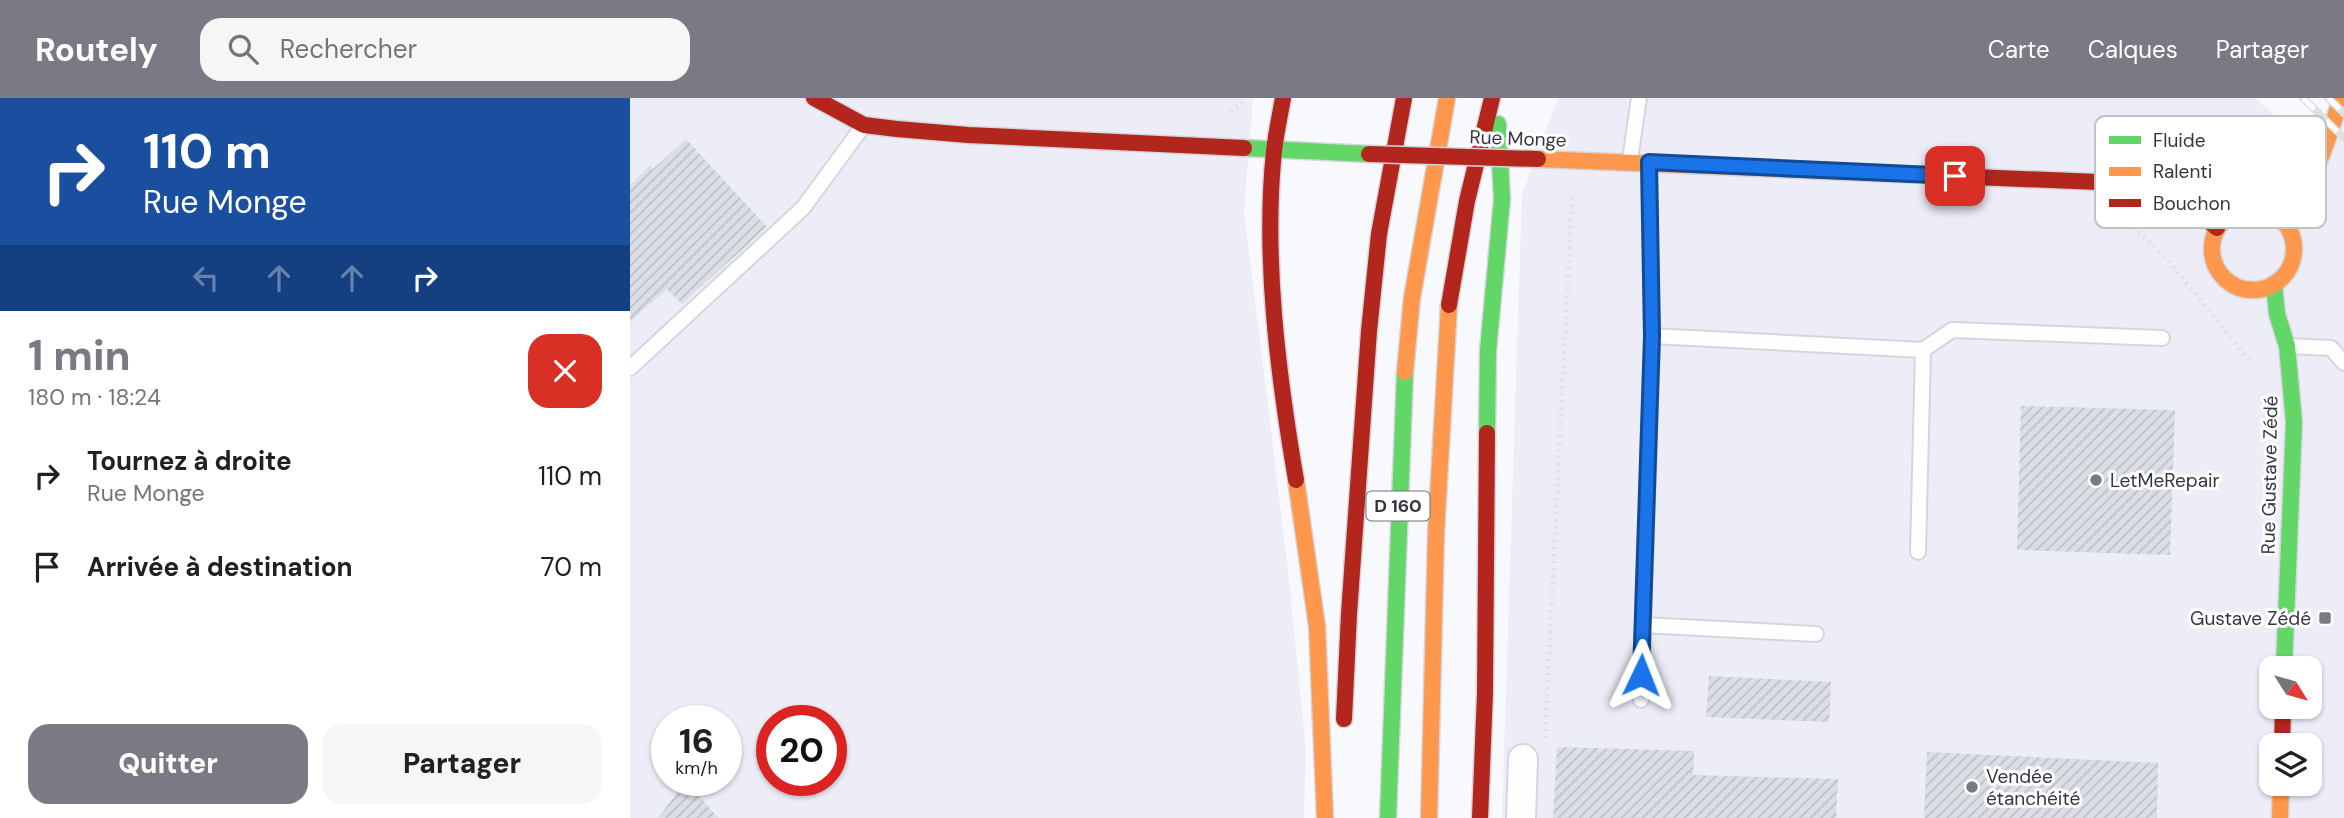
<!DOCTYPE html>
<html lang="fr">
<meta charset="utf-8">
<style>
body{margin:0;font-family:"DM Sans",sans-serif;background:#f6f6f6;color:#202124;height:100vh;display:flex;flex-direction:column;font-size:26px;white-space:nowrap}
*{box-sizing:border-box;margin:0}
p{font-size:23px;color:#757577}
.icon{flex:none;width:38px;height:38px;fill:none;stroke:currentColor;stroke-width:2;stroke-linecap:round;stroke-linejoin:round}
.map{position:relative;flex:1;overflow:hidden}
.panel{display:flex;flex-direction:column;background:#fff;width:630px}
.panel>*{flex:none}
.top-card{background:#1a4fa0;color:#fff;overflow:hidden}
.needle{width:46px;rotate:127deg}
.controls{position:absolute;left:1629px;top:558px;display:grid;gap:14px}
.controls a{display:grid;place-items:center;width:63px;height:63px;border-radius:14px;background:#fff;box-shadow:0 2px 5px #0004;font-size:35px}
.speed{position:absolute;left:21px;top:607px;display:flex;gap:14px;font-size:35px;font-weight:700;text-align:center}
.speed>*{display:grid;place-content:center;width:91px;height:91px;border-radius:50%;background:#fff;box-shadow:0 2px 5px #0004;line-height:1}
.speed small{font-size:18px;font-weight:400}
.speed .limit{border:10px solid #d22;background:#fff;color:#111}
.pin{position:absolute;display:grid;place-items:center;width:60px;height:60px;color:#fff;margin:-30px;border-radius:14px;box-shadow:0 4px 10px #0006}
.me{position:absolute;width:77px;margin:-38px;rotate:2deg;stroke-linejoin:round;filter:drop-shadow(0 0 5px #0008)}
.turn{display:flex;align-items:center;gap:24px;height:147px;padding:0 28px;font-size:32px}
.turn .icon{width:91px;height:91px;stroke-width:2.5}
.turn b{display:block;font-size:49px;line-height:60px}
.lanes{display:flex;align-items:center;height:66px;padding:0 28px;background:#0003;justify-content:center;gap:35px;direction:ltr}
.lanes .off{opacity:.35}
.round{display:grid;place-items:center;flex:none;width:74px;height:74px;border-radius:21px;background:#f6f6f6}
.summary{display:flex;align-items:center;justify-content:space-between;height:119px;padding:0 28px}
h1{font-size:42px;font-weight:800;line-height:52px;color:#797a83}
.primary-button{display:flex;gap:14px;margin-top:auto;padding:14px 28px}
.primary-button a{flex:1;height:80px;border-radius:21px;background:#797a83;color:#fff;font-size:28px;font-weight:800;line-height:80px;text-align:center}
.primary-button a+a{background:#f6f6f6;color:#202124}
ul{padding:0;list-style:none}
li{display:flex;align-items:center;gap:21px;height:91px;padding:0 28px}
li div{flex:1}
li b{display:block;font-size:26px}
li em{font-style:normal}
header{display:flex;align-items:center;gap:42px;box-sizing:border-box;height:98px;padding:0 35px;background:#797a83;color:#fff}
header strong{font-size:33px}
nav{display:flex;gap:38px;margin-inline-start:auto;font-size:24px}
.search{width:490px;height:63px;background:#f6f6f6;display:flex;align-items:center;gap:18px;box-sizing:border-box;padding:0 24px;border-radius:21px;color:#757577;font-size:26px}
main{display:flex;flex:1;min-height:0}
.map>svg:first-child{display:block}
.built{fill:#ecedf7;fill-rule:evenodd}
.building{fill:url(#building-hatch)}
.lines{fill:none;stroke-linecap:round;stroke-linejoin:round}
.lane-casing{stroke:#d5d6dd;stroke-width:18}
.street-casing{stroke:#d5d6dd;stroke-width:32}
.fast-casing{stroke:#d5d6dd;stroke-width:19}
.slow-casing{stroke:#d5d6dd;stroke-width:19}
.jam-casing{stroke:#d5d6dd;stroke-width:19}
.path{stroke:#e0e0e2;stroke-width:4.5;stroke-dasharray:2 5;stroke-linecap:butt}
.lane{stroke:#fefeff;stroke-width:14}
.street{stroke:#fefeff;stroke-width:28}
.fast{stroke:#63d668;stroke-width:16}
.slow{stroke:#ff974d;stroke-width:16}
.jam{stroke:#b3261e;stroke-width:16}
.rail-casing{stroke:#dedfe0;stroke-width:8}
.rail{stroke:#fff;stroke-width:5;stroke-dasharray:16;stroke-linecap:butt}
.jam-bridge-casing{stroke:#d5d6dd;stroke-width:19;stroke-linecap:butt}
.jam-bridge{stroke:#b3261e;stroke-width:16}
.route-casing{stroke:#114b97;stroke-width:18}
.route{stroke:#1a73e8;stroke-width:12}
.poi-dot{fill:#797a83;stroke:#fff;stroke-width:2.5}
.labels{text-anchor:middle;stroke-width:6;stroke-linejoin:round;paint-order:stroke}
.shield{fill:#fff;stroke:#72727a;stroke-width:2}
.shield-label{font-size:18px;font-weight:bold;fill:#353641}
.street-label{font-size:19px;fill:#353641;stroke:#fff}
.poi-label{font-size:19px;fill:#353641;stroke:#fff;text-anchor:start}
.key{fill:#fff;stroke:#c2c3c6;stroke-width:2}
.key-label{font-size:19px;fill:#353641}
</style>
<header>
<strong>Routely</strong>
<div class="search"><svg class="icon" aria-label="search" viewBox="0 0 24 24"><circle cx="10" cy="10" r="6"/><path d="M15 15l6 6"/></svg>Rechercher</div>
<nav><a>Carte</a><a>Calques</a><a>Partager</a></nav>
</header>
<main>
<section class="panel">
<div class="top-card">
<div class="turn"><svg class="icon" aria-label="right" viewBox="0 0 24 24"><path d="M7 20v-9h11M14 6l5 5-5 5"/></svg><div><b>110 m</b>Rue Monge</div></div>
<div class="lanes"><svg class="icon off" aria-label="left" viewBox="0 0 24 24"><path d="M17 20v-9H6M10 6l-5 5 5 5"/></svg><svg class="icon off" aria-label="ahead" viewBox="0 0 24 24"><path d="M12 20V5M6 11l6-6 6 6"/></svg><svg class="icon off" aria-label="ahead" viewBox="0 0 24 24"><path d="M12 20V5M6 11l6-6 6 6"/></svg><svg class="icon" aria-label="right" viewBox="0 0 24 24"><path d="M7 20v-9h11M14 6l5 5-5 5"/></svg></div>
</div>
<div class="summary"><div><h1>1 min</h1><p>180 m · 18:24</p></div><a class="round" style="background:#d93025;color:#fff"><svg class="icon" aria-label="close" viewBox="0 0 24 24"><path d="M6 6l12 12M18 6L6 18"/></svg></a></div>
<ul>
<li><svg class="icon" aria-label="right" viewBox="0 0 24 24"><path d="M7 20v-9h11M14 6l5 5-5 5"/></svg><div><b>Tournez à droite</b><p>Rue Monge</p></div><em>110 m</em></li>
<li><svg class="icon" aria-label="arrive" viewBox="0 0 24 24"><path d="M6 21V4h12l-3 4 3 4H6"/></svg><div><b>Arrivée à destination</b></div><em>70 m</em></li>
</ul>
<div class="primary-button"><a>Quitter</a><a>Partager</a></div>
</section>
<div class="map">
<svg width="1714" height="720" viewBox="0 0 1714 720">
<defs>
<pattern id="building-hatch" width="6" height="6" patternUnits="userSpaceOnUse" patternTransform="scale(1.75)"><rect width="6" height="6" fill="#dcdee5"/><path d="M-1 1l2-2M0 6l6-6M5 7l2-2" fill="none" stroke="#bdbfc6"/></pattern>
</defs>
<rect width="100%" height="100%" fill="#f8f9fd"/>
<!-- built -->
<g class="built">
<path d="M0,0H623L614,113L658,472L676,652L674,720H0ZM37,623H96V682H37ZM142,623H201V682H142Z"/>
<path d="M928,0H1626L1661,34L1714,14V720H872L892,95ZM1642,570H1680V609H1642ZM1642,648H1680V686H1642Z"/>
</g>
<!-- building -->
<g class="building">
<polygon points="56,41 137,129 52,206 37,191 0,224 0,87 20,68 23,71"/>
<polygon points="1391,308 1545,312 1540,457 1387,452"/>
<polygon points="1079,578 1201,584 1199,624 1076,619"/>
<polygon points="927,649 1064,653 1063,677 1208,681 1206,720 923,720"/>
<polygon points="1297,654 1528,665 1527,720 1294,720"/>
<polygon points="56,683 88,720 28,720"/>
</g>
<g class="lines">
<defs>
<g id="lane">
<polyline points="1000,62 1009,0"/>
<polyline points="1022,238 1293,252 1322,232 1532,240"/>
<polyline points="1659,248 1701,250 1714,265"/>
<polyline points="0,270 173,110 234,27"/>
<polyline points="1288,454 1293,252"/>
<polyline points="1013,527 1186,536"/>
<polyline points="1011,602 1022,238 1019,68"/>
</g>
<polyline id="street" points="891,720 893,661"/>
<g id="fast">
<polyline points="614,50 739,56"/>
<polyline points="1644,186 1647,216 1657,248 1664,324 1654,570"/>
<polyline points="857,335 858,253 872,101 868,26"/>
<polyline points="758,720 775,274"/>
</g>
<g id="slow">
<polyline points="908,61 1319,78"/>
<circle cx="1623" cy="151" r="41"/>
<path d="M1652,121C1685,88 1697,44 1711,0"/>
<polyline points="775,274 782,200 817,0"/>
<polyline points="666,382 687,528 695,720"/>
<polyline points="799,720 806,435 819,207"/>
<polyline points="1650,720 1651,686"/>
</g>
<g id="jam">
<polyline points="184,0 234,27 267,31 338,37 614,50"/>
<path d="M653,0C650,17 646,35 644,53C633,159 648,277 666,382"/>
<polyline points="1319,78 1492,85 1569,115 1587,130"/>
<polyline points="819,207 837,103 862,0"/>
<polyline points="714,621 719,516 739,233 749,136 774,0"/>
<polyline points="1652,648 1653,609"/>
<polyline points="850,720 855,595 857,335"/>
</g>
</defs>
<!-- lane casing -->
<use href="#lane" class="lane-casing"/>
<!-- street casing -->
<use href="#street" class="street-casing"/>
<!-- fast casing -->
<use href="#fast" class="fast-casing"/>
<!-- slow casing -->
<use href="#slow" class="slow-casing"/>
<!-- jam casing -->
<use href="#jam" class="jam-casing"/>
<!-- path -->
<g class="path">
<polyline points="600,13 616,3"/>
<polyline points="1503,129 1538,162 1623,267"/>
<polyline points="915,640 942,97"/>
</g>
<!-- lane -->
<use href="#lane" class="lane"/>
<!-- street -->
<use href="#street" class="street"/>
<!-- fast -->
<use href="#fast" class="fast"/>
<!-- slow -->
<use href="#slow" class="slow"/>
<!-- jam -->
<use href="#jam" class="jam"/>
<defs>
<g id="rail">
<polyline points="1673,0 1714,40"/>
<polyline points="1698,0 1714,15"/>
</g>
</defs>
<!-- rail casing -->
<use href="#rail" class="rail-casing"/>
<!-- rail -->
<use href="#rail" class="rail"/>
<defs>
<polyline id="jam-bridge" points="739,56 908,61"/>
</defs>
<!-- jam-bridge casing -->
<use href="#jam-bridge" class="jam-bridge-casing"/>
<!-- jam-bridge -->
<use href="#jam-bridge" class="jam-bridge"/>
</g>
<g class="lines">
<defs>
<polyline id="route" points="1011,577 1022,238 1019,64 1325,78"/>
</defs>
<!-- route casing -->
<use href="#route" class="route-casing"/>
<!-- route -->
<use href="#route" class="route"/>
</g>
<!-- markers -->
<g class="poi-dot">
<circle cx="1466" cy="382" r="7"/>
<rect x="1688" y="513" width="14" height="14" rx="3.5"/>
<circle cx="1342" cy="689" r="7"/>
</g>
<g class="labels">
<!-- shield labels -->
<rect class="shield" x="736.5" y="393.5" width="63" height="29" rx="5"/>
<g class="shield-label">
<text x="768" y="414">D 160</text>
</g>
<!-- street labels -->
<g class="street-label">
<text transform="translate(888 40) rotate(2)" y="7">Rue Monge</text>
<text transform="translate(1639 377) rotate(-89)" y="7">Rue Gustave Zédé</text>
</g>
<!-- poi labels -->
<g class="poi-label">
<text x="1480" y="389">LetMeRepair</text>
<text x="1681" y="527" text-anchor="end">Gustave Zédé</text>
<text x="1356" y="685">Vendée<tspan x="1356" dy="22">étanchéité</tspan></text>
</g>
</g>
<!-- legend -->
<rect x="1465" y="18" width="231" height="112" rx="10" class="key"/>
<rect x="1479" y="38" width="32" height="8" fill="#63d668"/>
<rect x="1479" y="69" width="32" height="9" fill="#ff974d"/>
<rect x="1479" y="101" width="32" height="8" fill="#b3261e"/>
<g class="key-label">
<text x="1523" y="49">Fluide</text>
<text x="1523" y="80">Ralenti</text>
<text x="1523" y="112">Bouchon</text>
</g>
</svg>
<div class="controls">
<a><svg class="needle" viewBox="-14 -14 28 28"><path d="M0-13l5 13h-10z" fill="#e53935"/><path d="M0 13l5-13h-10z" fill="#757577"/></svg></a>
<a><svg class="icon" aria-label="layers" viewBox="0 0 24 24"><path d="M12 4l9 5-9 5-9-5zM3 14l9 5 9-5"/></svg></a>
</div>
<div class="speed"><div>16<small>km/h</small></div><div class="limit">20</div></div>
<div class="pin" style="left:1325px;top:78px;background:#d93025"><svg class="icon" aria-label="arrive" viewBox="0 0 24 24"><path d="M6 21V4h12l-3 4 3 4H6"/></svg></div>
<svg class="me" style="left:1011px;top:577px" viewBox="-20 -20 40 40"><path d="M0-17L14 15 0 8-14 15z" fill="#1a73e8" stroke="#fff" stroke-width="4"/></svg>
</div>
</main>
